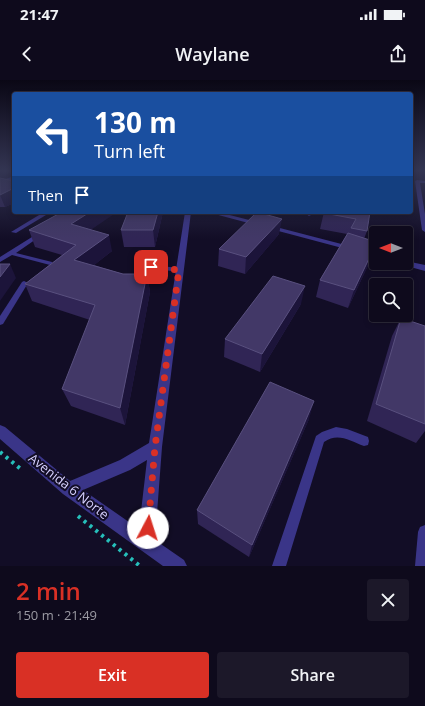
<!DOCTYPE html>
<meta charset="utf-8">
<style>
body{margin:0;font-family:"Open Sans",sans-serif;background:#1c1829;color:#f1f3f6;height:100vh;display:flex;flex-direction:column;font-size:15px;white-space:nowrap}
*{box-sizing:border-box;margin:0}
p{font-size:13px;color:#9b9aa3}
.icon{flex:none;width:22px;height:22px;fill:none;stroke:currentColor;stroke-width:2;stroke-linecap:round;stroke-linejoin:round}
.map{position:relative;height:486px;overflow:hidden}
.side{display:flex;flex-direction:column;background:#0e0a1c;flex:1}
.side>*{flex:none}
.hud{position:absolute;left:12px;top:12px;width:401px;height:122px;border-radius:4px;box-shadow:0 2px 6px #0003,0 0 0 1px #2e2b3b;background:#1a4fa0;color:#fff;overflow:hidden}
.needle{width:26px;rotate:270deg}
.controls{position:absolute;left:369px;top:146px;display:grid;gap:8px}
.controls a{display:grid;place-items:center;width:44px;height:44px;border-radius:4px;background:#0e0a1c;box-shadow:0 2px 6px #0003,0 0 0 1px #2e2b3b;font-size:20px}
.pin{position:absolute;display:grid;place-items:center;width:34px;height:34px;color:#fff;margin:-17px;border-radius:8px;box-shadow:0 2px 6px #0006}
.me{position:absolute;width:44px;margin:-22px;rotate:5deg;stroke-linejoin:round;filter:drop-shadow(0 0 3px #0008)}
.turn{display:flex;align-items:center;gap:14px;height:84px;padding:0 16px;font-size:18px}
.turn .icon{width:52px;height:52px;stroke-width:2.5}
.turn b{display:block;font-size:28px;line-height:34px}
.then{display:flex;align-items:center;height:38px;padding:0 16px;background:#0003;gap:8px;font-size:15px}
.round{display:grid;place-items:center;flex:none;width:42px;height:42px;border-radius:4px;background:#1c1829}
.headline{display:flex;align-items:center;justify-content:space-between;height:68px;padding:0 16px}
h1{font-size:24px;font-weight:600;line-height:30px;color:#d93025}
.button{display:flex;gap:8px;margin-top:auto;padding:8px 16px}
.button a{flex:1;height:46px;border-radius:4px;background:#d93025;color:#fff;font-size:16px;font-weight:600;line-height:46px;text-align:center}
.button a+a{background:#1c1829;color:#f1f3f6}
.status{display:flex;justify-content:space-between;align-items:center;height:28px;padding:0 20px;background:#0e0a1c;direction:ltr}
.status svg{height:11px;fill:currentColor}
header{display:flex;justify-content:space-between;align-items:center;height:52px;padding:0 16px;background:#0e0a1c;font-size:18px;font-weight:600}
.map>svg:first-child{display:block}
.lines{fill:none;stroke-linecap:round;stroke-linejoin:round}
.path{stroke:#26bfba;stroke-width:4;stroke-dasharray:3 4.5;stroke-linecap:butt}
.service{fill:#3a3588;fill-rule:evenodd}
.minor{fill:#3a3588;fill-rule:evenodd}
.wall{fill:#302555}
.shaded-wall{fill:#1c143a}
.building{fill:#423867;stroke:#59507f}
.route{stroke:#d93025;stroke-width:7;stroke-dasharray:0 12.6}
.labels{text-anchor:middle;stroke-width:4;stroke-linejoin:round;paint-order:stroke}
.near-street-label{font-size:13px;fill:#d8d2ff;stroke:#120d26}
</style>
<div class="status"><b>21:47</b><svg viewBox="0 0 49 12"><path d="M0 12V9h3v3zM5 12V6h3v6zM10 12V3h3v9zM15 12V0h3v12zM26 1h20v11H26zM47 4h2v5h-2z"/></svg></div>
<header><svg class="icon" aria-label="back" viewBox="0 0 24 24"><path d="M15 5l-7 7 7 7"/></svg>Waylane<svg class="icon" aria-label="share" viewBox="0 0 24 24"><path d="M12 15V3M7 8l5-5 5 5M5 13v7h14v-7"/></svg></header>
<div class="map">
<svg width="425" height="486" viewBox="0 0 425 486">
<rect width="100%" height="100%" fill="#120d26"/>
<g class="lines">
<!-- path -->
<g class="path">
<polyline points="0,372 22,390"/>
<polyline points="78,436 140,486"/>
</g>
<!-- service -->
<g class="service">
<polygon points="417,100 425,101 425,103 420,103 425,134 425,152 422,150 415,101"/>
<polygon points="44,132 51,132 16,153 11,152"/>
<polygon points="307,132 313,132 311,135 309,136 306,134"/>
<polygon points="40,152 42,153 42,155 16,173 52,182 52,184 50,185 12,175 0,182 0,177"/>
<polygon points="151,185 179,188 182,190 179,192 149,188 148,187"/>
<polygon points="24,201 28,203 3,244 0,245 0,236 22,202"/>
<path d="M336,347L347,349L368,357L369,361L368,365L364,366C350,361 338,352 324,362L286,486H272L316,356L322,352Z"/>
<polygon points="425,445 425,486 415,486 418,452 420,447"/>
</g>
<!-- minor -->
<g class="minor">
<polygon points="14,96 14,100 0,105 0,101"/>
<path d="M185,132H191L162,367L155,460L184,480L187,486H163L63,414L0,359V345L5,347L70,401L120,380L149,363ZM147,380L139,449L83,410L130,390Z"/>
<polygon points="207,132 218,132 376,173 376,177"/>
<polygon points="406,181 425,185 425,191 403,185 402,183 406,183"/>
</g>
</g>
<!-- wall -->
<g class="wall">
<polygon points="0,98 14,101 14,123 5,127 0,127"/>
<polygon points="163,132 155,167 124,167 121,150"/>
<polygon points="289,132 301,132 300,134"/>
<polygon points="324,132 370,132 367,151 364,159 376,164 371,179 348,228 316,217 320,200 347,154 320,149"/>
<polygon points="29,150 91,150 112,171 94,185 123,194 147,194 150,212 125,345 71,326 62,309 90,240 32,221 25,204 62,175 35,167"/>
<polygon points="279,154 245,194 218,186 219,169"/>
<polygon points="301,224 260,292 224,277 225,259"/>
<polygon points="401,238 425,246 425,351 416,363 367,341 392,256"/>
<polygon points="309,339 249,477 198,444 197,430"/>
</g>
<!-- shaded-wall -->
<g class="shaded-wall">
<polygon points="0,91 13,91 0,98"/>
<polygon points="14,108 14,123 5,127 0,115"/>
<polygon points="90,132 117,132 76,160 71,144"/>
<polygon points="158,132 163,132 155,167 153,150"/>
<polygon points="282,139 279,154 245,194 246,177"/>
<polygon points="109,155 112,171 79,197 74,180"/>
<polygon points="376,164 371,179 348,228 354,210"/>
<polygon points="10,184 16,198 0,221 0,197"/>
<polygon points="147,194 150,212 125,345 120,328"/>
<polygon points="305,206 301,224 260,292 262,274"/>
<polygon points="314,321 309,339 249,477 252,465"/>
</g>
<!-- building -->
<g class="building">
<polygon points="0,98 14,101 14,108 0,115"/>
<polygon points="62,132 90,132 71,144 109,155 74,180 123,194 147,194 120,328 62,309 95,225 25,204 76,165 29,150"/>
<polygon points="128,132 158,132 153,150 121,150"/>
<polygon points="257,132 282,139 246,177 219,169"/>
<polygon points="324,132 370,132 367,151 351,148 356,139 324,133"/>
<polygon points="348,153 376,162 376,164 354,210 320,200"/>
<polygon points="0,184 10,184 0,197"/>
<polygon points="273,196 305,206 262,274 225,259"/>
<polygon points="401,238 425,246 425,344 376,324"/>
<polygon points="270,302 314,321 252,465 197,430"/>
</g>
<!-- sky -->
<linearGradient id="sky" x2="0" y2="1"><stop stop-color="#0a0715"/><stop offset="0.57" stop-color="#333552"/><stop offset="1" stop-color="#333552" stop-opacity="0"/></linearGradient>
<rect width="425" height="159" fill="url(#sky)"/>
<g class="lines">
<!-- route -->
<polyline class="route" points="148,448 155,367 179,190 151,187"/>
</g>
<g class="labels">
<!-- near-street labels -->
<g class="near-street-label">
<text transform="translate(69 406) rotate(38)" y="5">Avenida 6 Norte</text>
</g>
</g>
</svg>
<div class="controls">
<a><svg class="needle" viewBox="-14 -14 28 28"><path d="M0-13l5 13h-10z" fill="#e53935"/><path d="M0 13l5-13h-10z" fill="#9b9aa3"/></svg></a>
<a><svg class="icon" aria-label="search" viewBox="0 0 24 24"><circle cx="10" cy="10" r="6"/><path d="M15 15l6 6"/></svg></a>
</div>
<div class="pin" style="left:151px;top:187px;background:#d93025"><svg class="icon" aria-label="arrive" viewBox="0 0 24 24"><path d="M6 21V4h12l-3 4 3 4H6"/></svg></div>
<svg class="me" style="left:148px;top:448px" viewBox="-20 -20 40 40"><circle r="19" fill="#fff"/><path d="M0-13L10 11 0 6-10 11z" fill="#d93025"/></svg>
<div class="hud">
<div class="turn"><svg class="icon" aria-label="left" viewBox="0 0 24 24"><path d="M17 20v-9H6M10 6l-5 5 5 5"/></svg><div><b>130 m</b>Turn left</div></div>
<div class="then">Then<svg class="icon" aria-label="arrive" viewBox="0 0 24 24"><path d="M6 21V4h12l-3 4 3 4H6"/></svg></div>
</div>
</div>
<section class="side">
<div class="headline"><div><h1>2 min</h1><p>150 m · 21:49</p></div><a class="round"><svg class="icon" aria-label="close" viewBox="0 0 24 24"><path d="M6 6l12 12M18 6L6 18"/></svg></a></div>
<div class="button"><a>Exit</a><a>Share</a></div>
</section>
